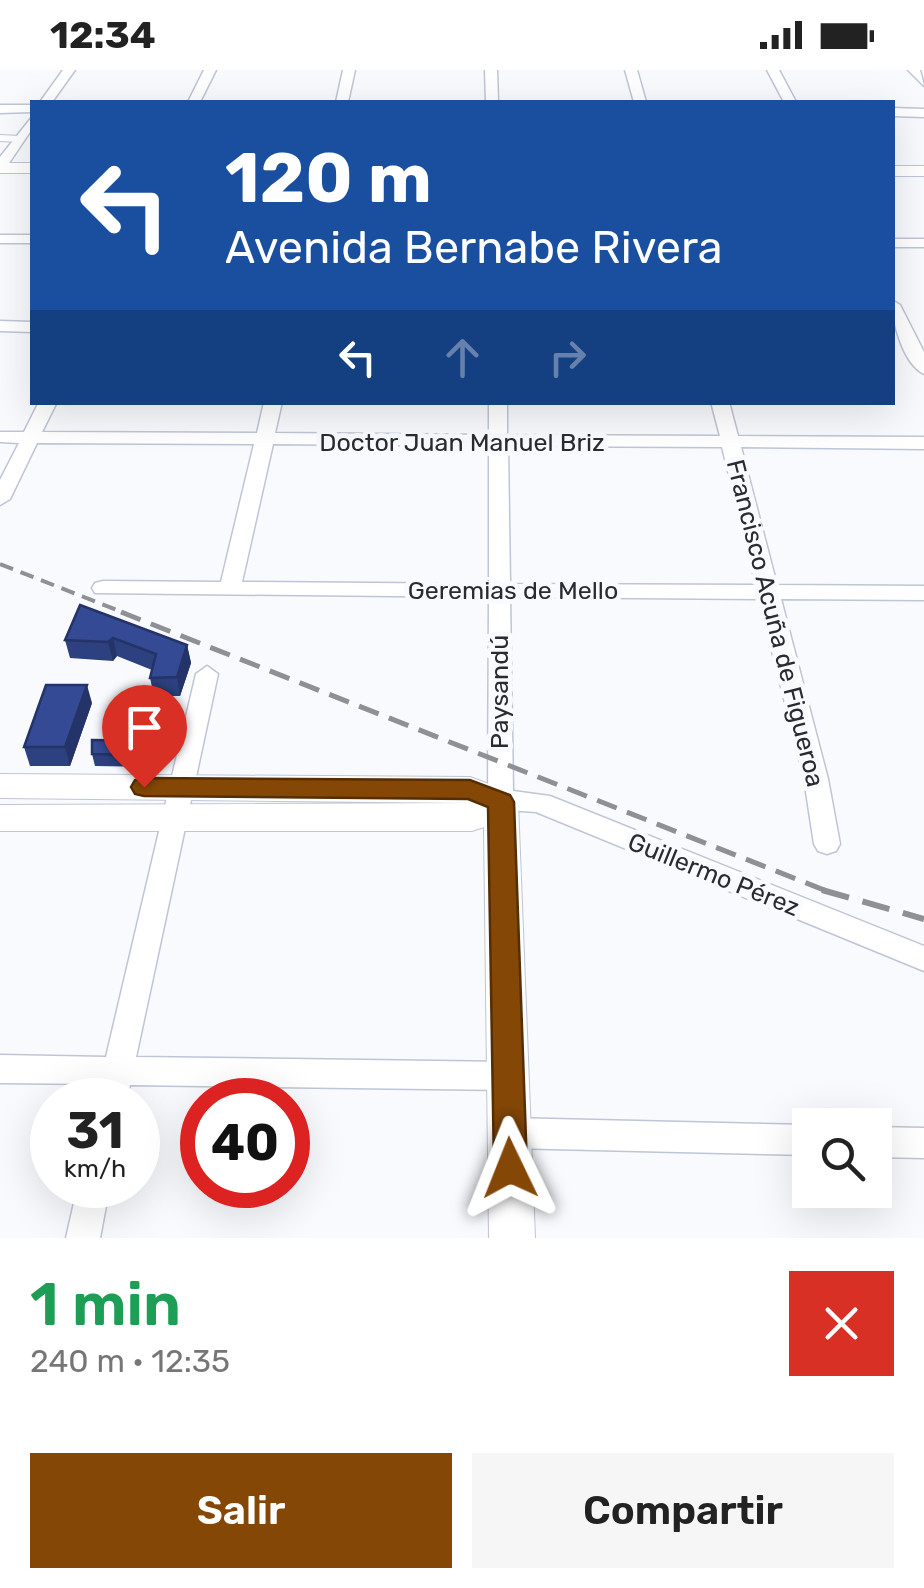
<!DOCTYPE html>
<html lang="es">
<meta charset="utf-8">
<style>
body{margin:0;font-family:Rubik,sans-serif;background:#f6f6f6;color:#222;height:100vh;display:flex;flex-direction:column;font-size:38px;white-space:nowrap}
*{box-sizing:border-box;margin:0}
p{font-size:32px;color:#767676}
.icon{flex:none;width:55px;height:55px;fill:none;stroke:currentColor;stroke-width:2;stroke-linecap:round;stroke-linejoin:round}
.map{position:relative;height:1168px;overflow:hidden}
.side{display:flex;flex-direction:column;background:#fff;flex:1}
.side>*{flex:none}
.guide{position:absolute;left:30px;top:30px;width:865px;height:305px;border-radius:0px;box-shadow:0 10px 40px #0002;background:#1a4fa0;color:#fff;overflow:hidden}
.tools{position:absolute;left:792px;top:1038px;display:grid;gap:20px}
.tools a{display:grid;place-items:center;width:100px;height:100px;border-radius:0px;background:#fff;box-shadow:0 10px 40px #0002;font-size:50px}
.speed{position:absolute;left:30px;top:1008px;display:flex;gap:20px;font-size:50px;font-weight:700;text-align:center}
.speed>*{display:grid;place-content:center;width:130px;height:130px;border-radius:50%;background:#fff;box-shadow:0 10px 40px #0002;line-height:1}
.speed small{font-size:25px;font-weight:400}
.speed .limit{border:15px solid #d22;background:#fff;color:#111}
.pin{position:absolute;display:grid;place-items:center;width:85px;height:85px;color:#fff;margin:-102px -42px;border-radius:50% 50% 50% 0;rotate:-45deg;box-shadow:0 0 10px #0007}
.pin .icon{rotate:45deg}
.me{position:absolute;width:110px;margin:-55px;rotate:358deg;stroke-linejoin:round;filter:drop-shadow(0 0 8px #0008)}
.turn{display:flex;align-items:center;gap:35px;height:210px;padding:0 30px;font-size:45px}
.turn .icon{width:130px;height:130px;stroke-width:2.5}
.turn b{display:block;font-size:70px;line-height:85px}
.lanes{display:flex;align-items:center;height:95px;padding:0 30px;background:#0003;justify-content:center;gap:50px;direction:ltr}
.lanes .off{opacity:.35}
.round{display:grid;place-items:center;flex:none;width:105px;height:105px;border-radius:0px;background:#f6f6f6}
.head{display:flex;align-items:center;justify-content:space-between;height:170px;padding:0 30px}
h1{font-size:60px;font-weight:600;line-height:75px;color:#1e9e55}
.cta{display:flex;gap:20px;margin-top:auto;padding:20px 30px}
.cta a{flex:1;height:115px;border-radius:0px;background:#844705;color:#fff;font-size:40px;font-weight:600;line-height:115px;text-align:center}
.cta a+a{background:#f6f6f6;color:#222}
.status{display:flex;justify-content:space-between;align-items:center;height:70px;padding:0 50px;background:#fff;direction:ltr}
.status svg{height:28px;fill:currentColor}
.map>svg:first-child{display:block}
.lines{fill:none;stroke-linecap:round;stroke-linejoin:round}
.lane-casing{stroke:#bec5d6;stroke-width:8}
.street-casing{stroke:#bec5d6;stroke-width:3}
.secondary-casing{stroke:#bec5d6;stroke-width:2}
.lane{stroke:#fff;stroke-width:6}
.street{fill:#fff;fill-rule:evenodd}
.secondary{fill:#fff;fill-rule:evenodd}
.rail-far2{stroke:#8e9095;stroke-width:4;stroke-dasharray:14 8;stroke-linecap:butt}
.rail-far1{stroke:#8e9095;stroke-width:5;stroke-dasharray:21 11;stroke-linecap:butt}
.rail{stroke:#8e9095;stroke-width:6;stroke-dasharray:28 14;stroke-linecap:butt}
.wall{fill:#2d407f}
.shaded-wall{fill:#243468}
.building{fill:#344a94;stroke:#243468;stroke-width:2.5}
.route{fill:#844705;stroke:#562e03;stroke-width:2.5}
.labels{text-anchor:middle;stroke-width:10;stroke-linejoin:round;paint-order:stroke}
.street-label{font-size:25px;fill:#282b31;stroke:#f8fafe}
</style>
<div class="status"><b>12:34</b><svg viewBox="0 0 49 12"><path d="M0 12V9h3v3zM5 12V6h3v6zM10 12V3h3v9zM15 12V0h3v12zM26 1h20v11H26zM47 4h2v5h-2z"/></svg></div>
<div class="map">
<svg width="924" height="1168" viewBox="0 0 924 1168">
<rect width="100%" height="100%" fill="#f8fafe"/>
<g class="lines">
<defs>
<polyline id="lane" points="0,68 20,69"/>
<g id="street">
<polygon points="63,0 75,0 52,32 40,32"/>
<polygon points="204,0 216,0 200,32 188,32"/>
<polygon points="343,0 355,0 348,32 336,32"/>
<polygon points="485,0 497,0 498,32 486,32"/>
<polygon points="625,0 637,0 646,32 634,32"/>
<polygon points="767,0 779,0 796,32 784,32"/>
<polygon points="908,0 920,0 924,16"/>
<polygon points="0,35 32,35 32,42 0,43"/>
<polygon points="892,38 924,39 924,47 892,46"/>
<polygon points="32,47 32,59 5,99 0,100 0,87"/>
<rect x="0" y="165" width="32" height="8"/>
<rect x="892" y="169" width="32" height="8"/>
<path d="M892,230L900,235L924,282V304C903,294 892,252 892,230Z"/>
<polygon points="0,251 32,252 32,262 0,261"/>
<path d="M39,332H57L42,362L257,363L264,332H282L275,363L489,365V332H507V365L720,366L711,332H729L738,366L924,367V379L741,377L777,515L924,516V530L781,529L828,709L840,774L836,781L827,784L818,781L814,774L804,709L759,529L510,527L513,721L550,726L924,876V901L536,742L492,739L488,732L489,527L95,523L92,518L95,513L103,511L221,512L254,374L37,373L10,429L0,435V410L19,373L0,372V362H24ZM273,374L489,376V514L242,512ZM508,376L722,377L756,515L510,514Z"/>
<polygon points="207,596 218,604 136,987 507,992 518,996 522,1006 518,1016 507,1020 130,1015 127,1030 95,1030 99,1014 0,1013 0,985 106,987 196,604"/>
<polygon points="509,1048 810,1055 810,1085 509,1078 498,1074 493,1063 498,1052"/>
<polygon points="875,1057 924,1058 924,1088 875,1087"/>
<polygon points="78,1115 110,1115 100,1168 66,1168"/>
</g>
<g id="secondary">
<rect x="0" y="93" width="32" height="10"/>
<rect x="892" y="96" width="32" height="10"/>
<polygon points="0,704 470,707 513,723 518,732 535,1168 489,1168 484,757 472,761 0,761 0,735 470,733 0,728"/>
</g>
</defs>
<!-- lane casing -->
<use href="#lane" class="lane-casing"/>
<!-- street casing -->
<use href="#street" class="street-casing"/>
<!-- secondary casing -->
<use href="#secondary" class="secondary-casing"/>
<!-- lane -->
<use href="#lane" class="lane"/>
<!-- street -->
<use href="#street" class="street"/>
<!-- secondary -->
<use href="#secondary" class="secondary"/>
<!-- rail-far2 -->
<polyline class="rail-far2" points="0,494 127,544"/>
<!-- rail-far1 -->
<polyline class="rail-far1" points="121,542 829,822"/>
<!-- rail -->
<polyline class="rail" points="822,820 924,849"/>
</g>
<!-- wall -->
<g class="wall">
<polygon points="80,535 187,575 191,593 180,626 154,626 150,608 152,600 117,586 113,591 70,588 65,570"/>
<polygon points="92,633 70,696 30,696 24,677"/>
<polygon points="159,683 155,697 95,696 92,684"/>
</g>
<!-- shaded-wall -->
<g class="shaded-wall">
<polygon points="113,568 117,586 113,591 108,572"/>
<polygon points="187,575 191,593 180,626 177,607"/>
<polygon points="87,615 92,633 70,696 65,677"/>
<polygon points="156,671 159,683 155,697 152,685"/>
</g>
<!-- building -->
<g class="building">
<polygon points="80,535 187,575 177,607 150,608 156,584 113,568 108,572 65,570"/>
<polygon points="46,615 87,615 65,677 24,677"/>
<polygon points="92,670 156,671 152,685 92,684"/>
</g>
<!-- route -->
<polygon class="route" points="144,708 470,710 510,725 514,732 527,1098 522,1109 510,1114 499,1109 494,1098 488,737 468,729 144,726 135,724 131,717 135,710"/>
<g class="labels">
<!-- street labels -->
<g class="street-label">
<text x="462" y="381">Doctor Juan Manuel Briz</text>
<text x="513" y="529">Geremias de Mello</text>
<text transform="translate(776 553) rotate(76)" y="9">Francisco Acuña de Figueroa</text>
<text transform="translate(499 622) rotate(-90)" y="9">Paysandú</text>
<text transform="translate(714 804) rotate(22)" y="9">Guillermo Pérez</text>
</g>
</g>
</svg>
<div class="tools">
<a><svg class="icon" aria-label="search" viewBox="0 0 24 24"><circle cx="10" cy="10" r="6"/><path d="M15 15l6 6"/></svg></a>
</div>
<div class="speed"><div>31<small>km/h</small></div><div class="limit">40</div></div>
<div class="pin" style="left:144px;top:717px;background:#d93025"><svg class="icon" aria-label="arrive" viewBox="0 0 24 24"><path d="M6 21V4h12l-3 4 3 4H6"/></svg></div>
<svg class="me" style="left:510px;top:1098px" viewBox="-20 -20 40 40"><path d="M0-17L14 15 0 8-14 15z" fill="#844705" stroke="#fff" stroke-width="4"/></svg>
<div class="guide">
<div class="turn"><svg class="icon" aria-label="left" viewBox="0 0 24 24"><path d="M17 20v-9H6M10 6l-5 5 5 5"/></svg><div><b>120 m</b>Avenida Bernabe Rivera</div></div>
<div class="lanes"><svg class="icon" aria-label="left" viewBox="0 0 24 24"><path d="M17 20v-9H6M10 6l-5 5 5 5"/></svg><svg class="icon off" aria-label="ahead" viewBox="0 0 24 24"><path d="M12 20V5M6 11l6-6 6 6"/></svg><svg class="icon off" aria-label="right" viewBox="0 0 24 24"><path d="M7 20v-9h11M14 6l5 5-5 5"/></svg></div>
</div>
</div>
<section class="side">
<div class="head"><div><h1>1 min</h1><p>240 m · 12:35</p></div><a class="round" style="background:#d93025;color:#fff"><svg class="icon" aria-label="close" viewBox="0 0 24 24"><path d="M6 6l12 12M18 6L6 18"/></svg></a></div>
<div class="cta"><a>Salir</a><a>Compartir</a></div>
</section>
